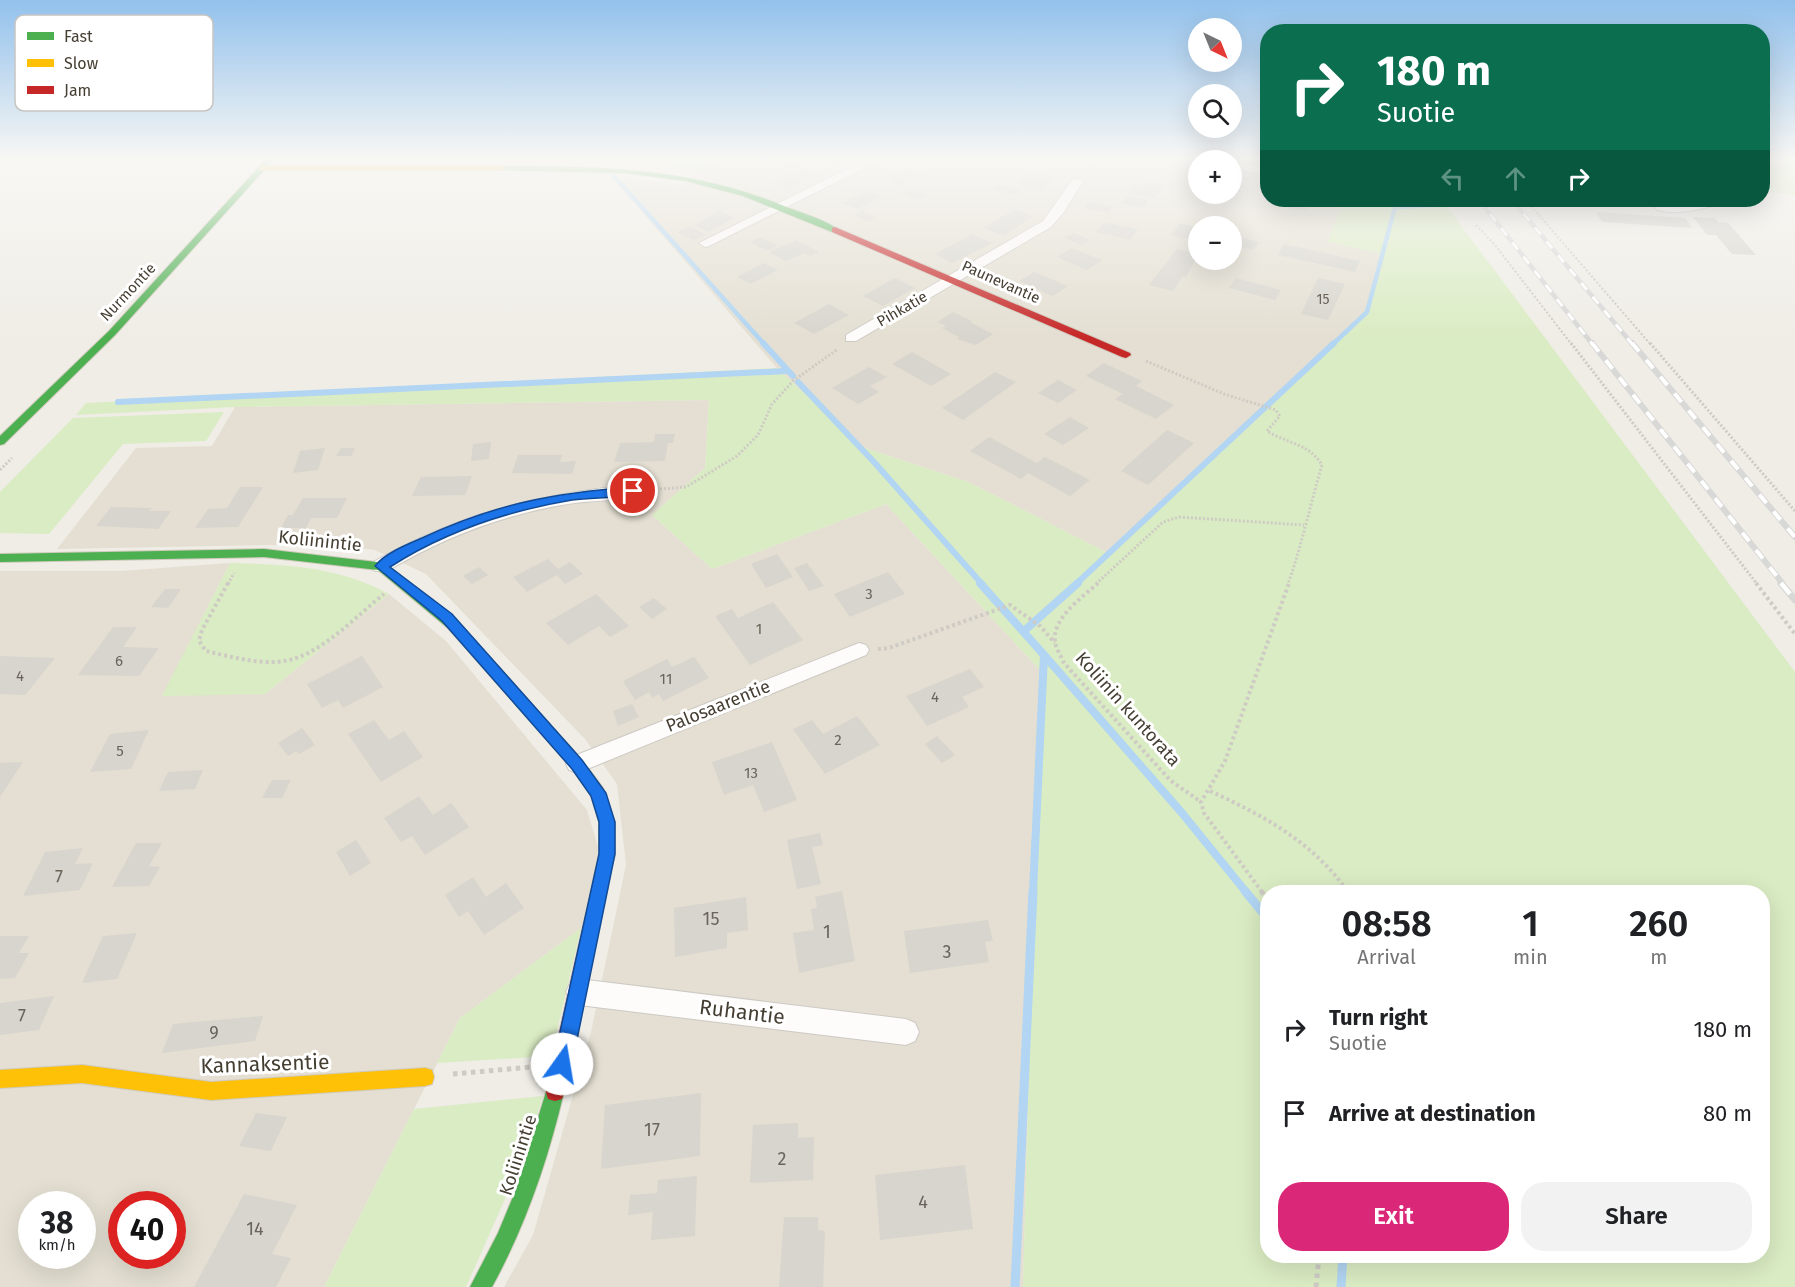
<!DOCTYPE html>
<meta charset="utf-8">
<style>
body{margin:0;font-family:"Fira Sans",sans-serif;background:#f2f2f2;color:#202124;height:100vh;display:flex;flex-direction:column;font-size:22px;white-space:nowrap}
*{box-sizing:border-box;margin:0}
p{font-size:20px;color:#757577}
.icon{flex:none;width:33px;height:33px;fill:none;stroke:currentColor;stroke-width:2;stroke-linecap:round;stroke-linejoin:round}
.map{position:relative;flex:1;overflow:hidden}
.drawer{position:absolute;left:1260px;top:885px;width:510px;height:378px;display:flex;flex-direction:column;background:#fff;border-radius:24px;box-shadow:0 6px 24px #0002}
.drawer>*{flex:none}
.hud{position:absolute;left:1260px;top:24px;width:510px;height:183px;border-radius:24px;box-shadow:0 6px 24px #0002;background:#0b6e4f;color:#fff;overflow:hidden}
.needle{width:39px;rotate:137deg}
.controls{position:absolute;left:1188px;top:18px;display:grid;gap:12px}
.controls a{display:grid;place-items:center;width:54px;height:54px;border-radius:50%;background:#fff;box-shadow:0 6px 24px #0002;font-size:30px}
.speed{position:absolute;left:18px;top:1191px;display:flex;gap:12px;font-size:30px;font-weight:700;text-align:center}
.speed>*{display:grid;place-content:center;width:78px;height:78px;border-radius:50%;background:#fff;box-shadow:0 6px 24px #0002;line-height:1}
.speed small{font-size:15px;font-weight:400}
.speed .limit{border:9px solid #d22;background:#fff;color:#111}
.pin{position:absolute;display:grid;place-items:center;width:51px;height:51px;color:#fff;margin:-26px;border:3px solid #fff;border-radius:50%;box-shadow:0 2px 6px #0007}
.me{position:absolute;width:66px;margin:-33px;rotate:13deg;stroke-linejoin:round;filter:drop-shadow(0 0 4px #0008)}
.turn{display:flex;align-items:center;gap:21px;height:126px;padding:0 18px;font-size:27px}
.turn .icon{width:78px;height:78px;stroke-width:2.5}
.turn b{display:block;font-size:42px;line-height:51px}
.lanes{display:flex;align-items:center;height:57px;padding:0 18px;background:#0003;justify-content:center;gap:30px;direction:ltr}
.lanes .off{opacity:.35}
.eta{display:flex;justify-content:space-evenly;align-items:center;height:102px;text-align:center}
.eta b{font-size:36px;font-weight:600;line-height:42px}
.button{display:flex;gap:12px;margin-top:auto;padding:12px 18px}
.button a{flex:1;height:69px;border-radius:24px;background:#db2777;color:#fff;font-size:24px;font-weight:600;line-height:69px;text-align:center}
.button a+a{background:#f2f2f2;color:#202124}
ul{padding:0;list-style:none}
li{display:flex;align-items:center;gap:18px;height:84px;padding:0 18px}
li div{flex:1}
li b{display:block;font-size:22px}
li em{font-style:normal}
.map>svg:first-child{display:block}
.residential{fill:#e4dfd2;fill-rule:evenodd}
.green{fill:#daecc3;fill-rule:evenodd}
.lines{fill:none;stroke-linecap:round;stroke-linejoin:round}
.stream-far3{stroke:#b1d5f2;stroke-width:4.5}
.stream-far2{stroke:#b1d5f2;stroke-width:6}
.stream-far1{stroke:#b1d5f2;stroke-width:8}
.stream{stroke:#b1d5f2;stroke-width:9}
.building{fill:#d8d5ce}
.street-casing{stroke:#cdcac4;stroke-width:2}
.fast-casing{stroke:#cfcabc;stroke-width:2}
.slow-casing{stroke:#cfcabc;stroke-width:2}
.jam-casing{stroke:#cfcabc;stroke-width:2}
.path-far3{stroke:#cecbc5;stroke-width:2;stroke-dasharray:2 2;stroke-linecap:butt}
.path-far2{stroke:#cecbc5;stroke-width:3;stroke-dasharray:2 2;stroke-linecap:butt}
.path-far1{stroke:#cecbc5;stroke-width:4;stroke-dasharray:3 3;stroke-linecap:butt}
.path{stroke:#cecbc5;stroke-width:5;stroke-dasharray:4.5 4.5;stroke-linecap:butt}
.street{fill:#fdfcfb;fill-rule:evenodd}
.fast{fill:#4caf50;fill-rule:evenodd}
.slow{fill:#ffc107;fill-rule:evenodd}
.jam{fill:#c62828;fill-rule:evenodd}
.rail-far2-casing{stroke:#d8d8d7;stroke-width:4.5}
.rail-far1-casing{stroke:#d8d8d7;stroke-width:6}
.rail-casing{stroke:#d8d8d7;stroke-width:7}
.rail-far2{stroke:#fff;stroke-width:3;stroke-dasharray:9;stroke-linecap:butt}
.rail-far1{stroke:#fff;stroke-width:4;stroke-dasharray:11;stroke-linecap:butt}
.rail{stroke:#fff;stroke-width:4.5;stroke-dasharray:14;stroke-linecap:butt}
.route{fill:#1a73e8;stroke:#114b97;stroke-width:1.5}
.labels{text-anchor:middle;stroke-width:6;stroke-linejoin:round;paint-order:stroke}
.far-number-label{font-size:14px;fill:#6a645a}
.far-street-label{font-size:15px;fill:#453e32;stroke:#fff}
.number-label{font-size:15px;fill:#6a645a}
.street-label{font-size:18px;fill:#453e32;stroke:#fff}
.near-number-label{font-size:18px;fill:#6a645a}
.near-street-label{font-size:21px;fill:#453e32;stroke:#fff}
.key{fill:#fff;stroke:#c7c5c2;stroke-width:1.5}
.key-label{font-size:16px;fill:#453e32}
</style>
<div class="map">
<svg width="1795" height="1287" viewBox="0 0 1795 1287">
<rect width="100%" height="100%" fill="#efede6"/>
<!-- residential -->
<g class="residential">
<path d="M725,157H1267L1268,200H1343L1328,242L1384,254L1367,312L1110,554L968,482L862,447L777,368L611,176L679,185ZM1198,160H1232V194H1198ZM1198,226H1232V260H1198Z"/>
<polygon points="709,400 705,468 652,515 712,569 886,504 1040,670 1023,1287 504,1287 533,1235 591,1032 626,865 617,784 585,739 426,574 375,550 323,544 57,549 136,448 212,446 235,407"/>
<path d="M230,563L163,695L265,694L389,594L446,641L587,810L599,850L581,928L460,1018L324,1287H0V571H121ZM32,1204H82V1256H32ZM122,1204H172V1256H122Z"/>
</g>
<!-- green -->
<g class="green">
<polygon points="597,157 725,157 702,172"/>
<polygon points="1773,157 1795,157 1795,196 1763,190 1763,163 1778,165"/>
<path d="M1343,200H1442L1795,672V1287H1023L1040,670L886,504L712,569L652,515L705,468L709,400L235,407L76,415L86,403L777,368L862,447L968,482L1110,554L1367,312L1384,254L1328,242ZM1762,892V1256H1268V892Z"/>
<polygon points="224,412 206,441 123,444 49,534 0,533 0,492 73,418"/>
<path d="M230,563C285,564 341,567 389,594L265,694L162,696Z"/>
<polygon points="581,928 551,1056 437,1063 460,1018"/>
<polygon points="543,1096 525,1154 466,1287 324,1287 414,1109"/>
</g>
<g class="lines">
<!-- stream-far3 -->
<g class="stream-far3">
<polyline points="613,175 765,345"/>
<polyline points="1332,345 1367,312 1395,207 1458,204"/>
</g>
<!-- stream-far2 -->
<g class="stream-far2">
<polyline points="763,343 793,376"/>
<polyline points="798,382 874,462 982,584"/>
<polyline points="118,402 787,371"/>
<polyline points="1076,584 1334,343"/>
</g>
<!-- stream-far1 -->
<g class="stream-far1">
<polyline points="980,583 1044,655 1033,892"/>
<polyline points="1024,631 1078,583"/>
<polyline points="1044,655 1182,813 1246,892"/>
</g>
<!-- stream -->
<g class="stream">
<polyline points="1245,891 1268,919"/>
<polyline points="1015,1287 1033,891"/>
<polyline points="1341,1287 1343,1256"/>
</g>
</g>
<!-- building -->
<g class="building">
<polygon points="791,157 805,164 792,169 777,162"/>
<polygon points="820,157 854,157 835,167 816,159"/>
<polygon points="1234,157 1267,157 1268,165 1259,165 1257,160"/>
<polygon points="805,167 820,174 790,190 773,182"/>
<polygon points="908,169 923,175 901,186 885,180 898,173 895,172"/>
<polygon points="1028,172 1054,178 1041,192 1019,187 1024,182 1019,181"/>
<polygon points="1232,180 1243,182 1230,199 1212,194 1232,194"/>
<polygon points="1146,182 1164,186 1155,198 1127,193 1134,184 1143,186"/>
<polygon points="997,185 1021,190 1016,195 992,189"/>
<polygon points="911,188 928,195 919,200 902,192"/>
<polygon points="866,191 881,197 857,209 842,203"/>
<polygon points="1127,196 1149,200 1144,208 1121,203"/>
<polygon points="1268,196 1268,200 1313,200 1308,210 1295,209 1264,202"/>
<polygon points="1089,202 1112,207 1108,213 1085,208"/>
<polygon points="1015,209 1033,216 1004,236 983,228"/>
<polygon points="720,211 735,218 708,232 693,225"/>
<polygon points="862,211 876,217 869,222 854,216"/>
<polygon points="1596,212 1685,218 1692,228 1602,222"/>
<polygon points="1693,217 1715,218 1718,222 1728,223 1756,255 1732,254 1716,235 1707,235"/>
<polygon points="1103,223 1108,223 1138,229 1130,240 1096,232"/>
<polygon points="1180,223 1198,228 1198,241 1171,235"/>
<polygon points="690,226 706,235 693,240 677,232"/>
<polygon points="1074,233 1090,240 1081,245 1064,238"/>
<polygon points="972,234 992,243 952,263 935,254"/>
<polygon points="1232,235 1259,242 1253,250 1232,245"/>
<polygon points="761,237 778,246 767,251 750,242"/>
<polygon points="796,240 819,252 810,256 804,253 786,261 769,252"/>
<polygon points="1284,244 1360,261 1355,272 1278,255"/>
<polygon points="1071,248 1102,260 1087,270 1057,257"/>
<polygon points="1177,249 1198,254 1186,277 1183,276 1173,291 1149,285"/>
<polygon points="764,263 778,270 751,284 737,277"/>
<polygon points="1034,272 1068,286 1053,296 1019,281"/>
<polygon points="895,278 915,288 883,306 863,296"/>
<polygon points="1236,278 1281,290 1275,300 1229,288"/>
<polygon points="1318,278 1345,284 1328,320 1301,314"/>
<polygon points="829,304 849,315 814,334 794,323"/>
<polygon points="953,312 972,321 970,322 993,334 976,345 957,339 959,337 942,328 946,326 937,322"/>
<polygon points="912,352 951,374 931,386 892,364"/>
<polygon points="1104,363 1142,381 1136,386 1174,405 1156,419 1115,399 1123,394 1086,376"/>
<polygon points="869,367 887,377 870,386 879,392 858,404 832,388"/>
<polygon points="995,372 1016,382 963,420 942,408"/>
<polygon points="1058,380 1077,390 1058,403 1038,393"/>
<polygon points="1070,417 1089,428 1063,445 1044,434"/>
<polygon points="1167,430 1194,443 1148,485 1121,471"/>
<polygon points="655,434 675,434 673,443 668,443 665,461 614,462 620,443 654,442"/>
<polygon points="989,437 1037,463 1045,457 1090,480 1070,496 1028,473 1021,479 970,451"/>
<polygon points="491,442 489,459 471,461 473,444"/>
<polygon points="325,448 318,470 293,473 300,451"/>
<polygon points="341,448 355,448 351,456 336,456"/>
<polygon points="518,455 562,455 560,462 576,461 572,474 512,473"/>
<polygon points="472,476 465,495 412,496 421,477"/>
<polygon points="240,487 263,487 238,527 195,528 208,509 227,508"/>
<polygon points="303,498 347,498 337,518 311,518 306,528 281,528 288,515 293,515"/>
<polygon points="111,507 152,508 149,511 171,511 158,529 96,526"/>
<polygon points="777,554 793,577 766,588 751,564"/>
<polygon points="548,559 558,569 570,562 583,574 565,584 557,575 527,592 513,577"/>
<polygon points="807,563 824,586 809,591 794,568"/>
<polygon points="479,567 488,575 472,584 463,576"/>
<polygon points="888,572 905,594 850,617 834,594"/>
<polygon points="165,589 181,589 168,608 151,607"/>
<polygon points="596,594 629,626 610,637 599,626 568,645 546,623"/>
<polygon points="654,598 667,609 652,619 639,607"/>
<polygon points="773,602 803,640 750,665 715,616 732,609 738,618"/>
<polygon points="113,627 137,627 123,647 159,648 139,676 78,675"/>
<polygon points="0,656 55,658 25,695 0,694"/>
<polygon points="362,656 383,687 343,708 338,700 322,708 307,684"/>
<polygon points="694,657 709,678 663,701 659,694 652,698 649,692 635,700 623,681 667,659 672,667"/>
<polygon points="970,669 984,687 962,697 969,707 927,726 906,696"/>
<polygon points="632,704 639,717 618,726 613,711"/>
<polygon points="857,716 880,745 825,774 793,729 812,720 823,734"/>
<polygon points="374,720 389,740 404,731 423,757 381,782 348,734"/>
<polygon points="302,728 315,745 299,754 296,751 288,756 278,743"/>
<polygon points="149,730 131,769 90,772 110,734"/>
<polygon points="937,736 955,755 942,763 925,744"/>
<polygon points="772,742 797,800 764,812 753,785 724,795 712,762"/>
<polygon points="23,762 0,797 0,763"/>
<polygon points="203,770 195,789 159,791 168,772"/>
<polygon points="272,780 291,780 282,798 262,798"/>
<polygon points="419,796 433,815 451,803 469,827 425,855 412,836 401,842 384,818"/>
<polygon points="820,833 823,845 812,847 821,884 797,889 787,840"/>
<polygon points="356,840 371,863 350,876 336,852"/>
<polygon points="136,843 162,843 149,866 160,867 149,886 112,887"/>
<polygon points="83,848 75,864 93,863 80,890 23,896 45,852"/>
<polygon points="473,877 486,897 506,883 524,908 484,935 468,911 459,917 445,895"/>
<polygon points="842,891 855,961 799,973 793,933 814,930 811,909 817,908 815,897"/>
<polygon points="746,897 748,930 727,933 727,948 675,957 674,908"/>
<polygon points="988,920 993,941 985,942 989,962 910,973 904,931"/>
<polygon points="137,933 117,979 82,983 103,936"/>
<polygon points="0,936 29,936 19,953 29,953 15,978 0,979"/>
<polygon points="54,996 39,1030 0,1035 0,1003"/>
<polygon points="263,1016 255,1041 162,1053 173,1024"/>
<polygon points="701,1093 700,1156 601,1169 605,1105"/>
<polygon points="256,1113 287,1117 271,1151 239,1146"/>
<polygon points="798,1123 798,1138 814,1137 813,1180 750,1183 753,1125"/>
<polygon points="965,1165 973,1229 880,1240 875,1175"/>
<polygon points="697,1176 695,1236 651,1240 653,1212 628,1215 630,1195 657,1193 658,1180"/>
<polygon points="244,1194 297,1205 272,1254 291,1258 276,1287 194,1287"/>
<polygon points="784,1217 818,1217 818,1230 825,1231 823,1287 779,1287"/>
</g>
<g class="lines">
<defs>
<g id="street">
<polygon points="871,157 886,157 709,246 705,247 699,243"/>
<polygon points="1183,157 1207,157 1211,160 1198,162"/>
<polygon points="1232,162 1268,168 1268,175 1232,168"/>
<polygon points="1073,179 1083,181 1064,212 1051,227 856,341 846,341 846,335 1043,221"/>
<path d="M1707,200H1724C1714,209 1665,217 1655,208L1661,204Z"/>
<path d="M633,485L639,487L641,491L639,495C614,502 587,500 562,505C499,516 443,538 387,571H375L372,566L375,561C459,514 537,494 633,485Z"/>
<polygon points="859,643 866,645 869,650 866,655 585,770 577,773 569,770 566,764 569,758"/>
<polygon points="579,979 906,1019 915,1023 919,1032 915,1041 906,1045 579,1005 570,1001 566,992 570,983"/>
</g>
<g id="fast">
<polygon points="268,157 276,157 115,335 4,444 0,445 0,436 109,331"/>
<path d="M501,166C602,166 694,168 789,208C805,214 826,220 839,230L832,232L743,196L686,181L625,173L498,170L497,168Z"/>
<polygon points="264,549 385,563 461,626 459,629 449,629 378,570 264,557 0,562 0,554"/>
<path d="M555,1083L562,1085L564,1092C548,1160 526,1225 492,1287H470L498,1233L515,1192L546,1092L548,1085Z"/>
</g>
<g id="slow">
<polygon points="263,166 501,166 505,168 501,170 260,170 260,166"/>
<polygon points="454,621 459,623 582,760 603,788 615,822 615,854 608,881 602,883 596,881 594,876 599,854 599,822 591,796 572,768 449,629 447,626"/>
<polygon points="82,1065 211,1082 425,1068 432,1070 434,1077 432,1084 425,1086 211,1100 82,1083 0,1088 0,1070"/>
</g>
<g id="jam">
<polygon points="835,227 1130,353 1131,355 1126,358 1122,357 832,232 832,228"/>
<polygon points="602,869 608,871 610,876 564,1092 562,1099 555,1101 548,1099 546,1092 594,876 596,871"/>
</g>
</defs>
<!-- street casing -->
<use href="#street" class="street-casing"/>
<!-- fast casing -->
<use href="#fast" class="fast-casing"/>
<!-- slow casing -->
<use href="#slow" class="slow-casing"/>
<!-- jam casing -->
<use href="#jam" class="jam-casing"/>
<!-- path-far3 -->
<g class="path-far3">
<polyline points="1086,171 1101,157"/>
<polyline points="1526,200 1651,345"/>
<polyline points="1476,225 1495,245 1572,345"/>
</g>
<!-- path-far2 -->
<g class="path-far2">
<polyline points="1571,343 1757,584"/>
<polyline points="1650,343 1795,511"/>
<path d="M1146,361L1224,394L1276,410L1280,416L1267,431C1286,443 1310,444 1322,465C1310,505 1302,545 1288,584"/>
<polyline points="0,470 12,458"/>
<polyline points="648,490 686,487 737,456 758,435 772,404 793,381 838,349"/>
<polyline points="228,584 234,573"/>
<polyline points="1096,584 1163,522 1179,517 1304,525"/>
</g>
<!-- path-far1 -->
<g class="path-far1">
<path d="M228,583L202,630L199,641L206,651C232,657 263,666 289,660C324,652 356,616 384,594"/>
<path d="M1098,583C1083,597 1052,618 1055,641C1056,649 1061,656 1064,663L1170,780L1201,802"/>
<polyline points="1756,583 1795,634"/>
<polyline points="878,649 889,648 1010,605 1040,626 1055,643"/>
<path d="M1210,791C1264,816 1313,842 1348,892"/>
<polyline points="1262,892 1204,813 1201,802 1225,761 1289,583"/>
</g>
<!-- path -->
<g class="path">
<polyline points="1261,891 1268,900"/>
<polyline points="453,1074 532,1067"/>
<polyline points="1316,1287 1319,1256"/>
</g>
<!-- street -->
<use href="#street" class="street"/>
<!-- fast -->
<use href="#fast" class="fast"/>
<!-- slow -->
<use href="#slow" class="slow"/>
<!-- jam -->
<use href="#jam" class="jam"/>
<defs>
<g id="rail-far2">
<polyline points="1479,200 1593,345"/>
<polyline points="1512,200 1633,345"/>
</g>
<g id="rail-far1">
<polyline points="1592,343 1783,584"/>
<polyline points="1632,343 1795,537"/>
</g>
<polyline id="rail" points="1781,583 1795,600"/>
</defs>
<!-- rail-far2 casing -->
<use href="#rail-far2" class="rail-far2-casing"/>
<!-- rail-far1 casing -->
<use href="#rail-far1" class="rail-far1-casing"/>
<!-- rail casing -->
<use href="#rail" class="rail-casing"/>
<!-- rail-far2 -->
<use href="#rail-far2" class="rail-far2"/>
<!-- rail-far1 -->
<use href="#rail-far1" class="rail-far1"/>
<!-- rail -->
<use href="#rail" class="rail"/>
</g>
<!-- sky -->
<linearGradient id="sky" x2="0" y2="1"><stop stop-color="#92c1ec"/><stop offset="0.47" stop-color="#f8f7f4"/><stop offset="1" stop-color="#f8f7f4" stop-opacity="0"/></linearGradient>
<rect width="1795" height="337" fill="url(#sky)"/>
<!-- route -->
<path class="route" d="M633,487L637,488V494C616,499 593,497 572,500C507,511 446,531 390,567L452,614L582,760L606,793L615,822V854L572,1064L569,1071L562,1073L556,1071L553,1064L599,854V822L591,796L572,769L442,621L375,566C385,553 408,544 422,538C495,504 553,493 633,487Z"/>
<g class="labels">
<!-- far-number labels -->
<g class="far-number-label">
<text x="1323" y="304">15</text>
</g>
<!-- far-street labels -->
<g class="far-street-label">
<text transform="translate(1001 282) rotate(24)" y="5">Paunevantie</text>
<text transform="translate(128 292) rotate(-47)" y="5">Nurmontie</text>
<text transform="translate(902 309) rotate(-30)" y="5">Pihkatie</text>
</g>
<!-- number labels -->
<g class="number-label">
<text x="869" y="599">3</text>
<text x="759" y="634">1</text>
<text x="119" y="666">6</text>
<text x="20" y="681">4</text>
<text x="666" y="684">11</text>
<text x="935" y="702">4</text>
<text x="838" y="745">2</text>
<text x="120" y="756">5</text>
<text x="751" y="778">13</text>
</g>
<!-- street labels -->
<g class="street-label">
<text transform="translate(320 541) rotate(6)" y="6">Koliinintie</text>
<text transform="translate(718 706) rotate(-22)" y="6">Palosaarentie</text>
<text transform="translate(1128 709) rotate(48)" y="6">Koliinin kuntorata</text>
<text transform="translate(518 1155) rotate(-72)" y="6">Koliinintie</text>
</g>
<!-- near-number labels -->
<g class="near-number-label">
<text x="59" y="883">7</text>
<text x="711" y="925">15</text>
<text x="827" y="938">1</text>
<text x="947" y="958">3</text>
<text x="22" y="1022">7</text>
<text x="214" y="1039">9</text>
<text x="652" y="1136">17</text>
<text x="782" y="1165">2</text>
<text x="923" y="1208">4</text>
<text x="255" y="1235">14</text>
</g>
<!-- near-street labels -->
<g class="near-street-label">
<text transform="translate(742 1012) rotate(7)" y="7">Ruhantie</text>
<text transform="translate(265 1064) rotate(-2)" y="7">Kannaksentie</text>
</g>
</g>
<!-- legend -->
<rect x="15" y="15" width="198" height="96" rx="9" class="key"/>
<rect x="27" y="32" width="27" height="8" fill="#4caf50"/>
<rect x="27" y="59" width="27" height="8" fill="#ffc107"/>
<rect x="27" y="86" width="27" height="8" fill="#c62828"/>
<g class="key-label">
<text x="64" y="42">Fast</text>
<text x="64" y="69">Slow</text>
<text x="64" y="96">Jam</text>
</g>
</svg>
<div class="controls">
<a><svg class="needle" viewBox="-14 -14 28 28"><path d="M0-13l5 13h-10z" fill="#e53935"/><path d="M0 13l5-13h-10z" fill="#757577"/></svg></a>
<a><svg class="icon" aria-label="search" viewBox="0 0 24 24"><circle cx="10" cy="10" r="6"/><path d="M15 15l6 6"/></svg></a>
<a>+</a>
<a>−</a>
</div>
<div class="speed"><div>38<small>km/h</small></div><div class="limit">40</div></div>
<div class="pin" style="left:633px;top:491px;background:#d93025"><svg class="icon" aria-label="arrive" viewBox="0 0 24 24"><path d="M6 21V4h12l-3 4 3 4H6"/></svg></div>
<svg class="me" style="left:562px;top:1064px" viewBox="-20 -20 40 40"><circle r="19" fill="#fff"/><path d="M0-13L10 11 0 6-10 11z" fill="#1a73e8"/></svg>
<div class="hud">
<div class="turn"><svg class="icon" aria-label="right" viewBox="0 0 24 24"><path d="M7 20v-9h11M14 6l5 5-5 5"/></svg><div><b>180 m</b>Suotie</div></div>
<div class="lanes"><svg class="icon off" aria-label="left" viewBox="0 0 24 24"><path d="M17 20v-9H6M10 6l-5 5 5 5"/></svg><svg class="icon off" aria-label="ahead" viewBox="0 0 24 24"><path d="M12 20V5M6 11l6-6 6 6"/></svg><svg class="icon" aria-label="right" viewBox="0 0 24 24"><path d="M7 20v-9h11M14 6l5 5-5 5"/></svg></div>
</div>
<section class="drawer">
<div class="eta">
<div><b>08:58</b><p>Arrival</p></div>
<div><b>1</b><p>min</p></div>
<div><b>260</b><p>m</p></div>
</div>
<ul>
<li><svg class="icon" aria-label="right" viewBox="0 0 24 24"><path d="M7 20v-9h11M14 6l5 5-5 5"/></svg><div><b>Turn right</b><p>Suotie</p></div><em>180 m</em></li>
<li><svg class="icon" aria-label="arrive" viewBox="0 0 24 24"><path d="M6 21V4h12l-3 4 3 4H6"/></svg><div><b>Arrive at destination</b></div><em>80 m</em></li>
</ul>
<div class="button"><a>Exit</a><a>Share</a></div>
</section>
</div>
